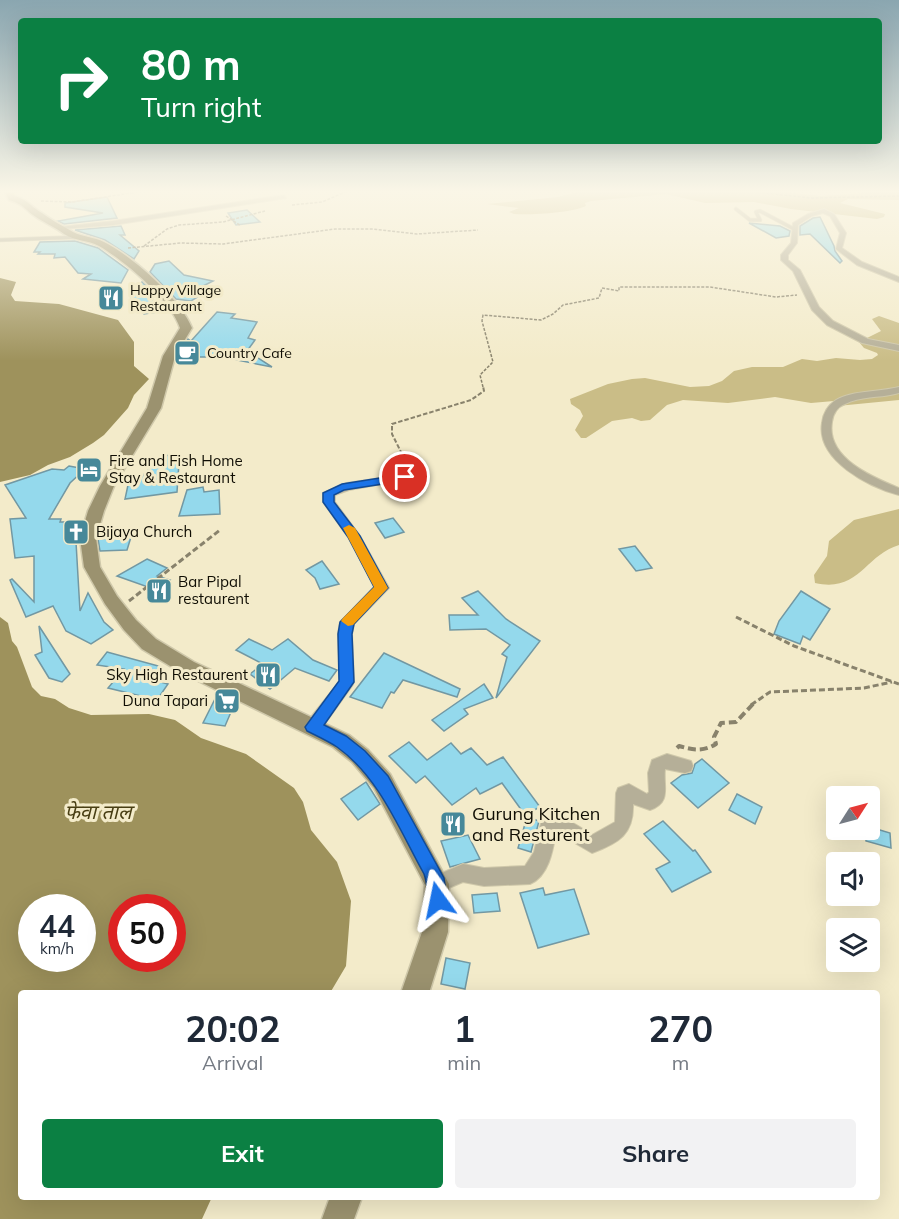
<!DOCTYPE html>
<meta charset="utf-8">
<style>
body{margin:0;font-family:Mulish,"Noto Sans Devanagari",sans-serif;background:#f2f2f3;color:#1f2937;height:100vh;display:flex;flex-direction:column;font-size:22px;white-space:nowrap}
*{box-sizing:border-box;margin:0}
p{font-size:20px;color:#747a83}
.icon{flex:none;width:33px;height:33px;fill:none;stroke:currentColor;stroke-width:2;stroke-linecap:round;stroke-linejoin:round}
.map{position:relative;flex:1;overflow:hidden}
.panel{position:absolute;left:18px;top:990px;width:862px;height:210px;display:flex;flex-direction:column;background:#fff;border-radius:6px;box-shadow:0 6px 24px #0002}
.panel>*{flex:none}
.guide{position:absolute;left:18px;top:18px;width:864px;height:126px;border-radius:6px;box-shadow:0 6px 24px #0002;background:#0b8043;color:#fff;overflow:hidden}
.needle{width:39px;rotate:54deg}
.controls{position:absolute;left:826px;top:786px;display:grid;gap:12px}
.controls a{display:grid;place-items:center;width:54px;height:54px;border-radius:6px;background:#fff;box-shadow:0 6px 24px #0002;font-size:30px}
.speed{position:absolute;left:18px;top:894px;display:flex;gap:12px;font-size:30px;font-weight:700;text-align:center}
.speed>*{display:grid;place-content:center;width:78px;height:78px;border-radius:50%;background:#fff;box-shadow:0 6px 24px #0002;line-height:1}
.speed small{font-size:15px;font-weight:400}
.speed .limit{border:9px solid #d22;background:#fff;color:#111}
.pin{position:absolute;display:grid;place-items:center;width:51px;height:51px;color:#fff;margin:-26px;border:3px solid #fff;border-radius:50%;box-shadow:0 2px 6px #0007}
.me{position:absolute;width:66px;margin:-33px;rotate:348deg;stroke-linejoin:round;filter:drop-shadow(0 0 4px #0008)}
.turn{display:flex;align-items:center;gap:21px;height:126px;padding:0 24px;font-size:27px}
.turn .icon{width:78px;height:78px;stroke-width:2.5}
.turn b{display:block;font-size:42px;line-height:51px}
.eta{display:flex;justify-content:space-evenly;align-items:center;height:102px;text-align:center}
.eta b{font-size:36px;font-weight:700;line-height:42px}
.action{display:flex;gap:12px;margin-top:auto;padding:12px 24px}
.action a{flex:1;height:69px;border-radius:6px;background:#0b8043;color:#fff;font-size:24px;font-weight:700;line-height:69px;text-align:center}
.action a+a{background:#f2f2f3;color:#1f2937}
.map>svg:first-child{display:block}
.green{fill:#cabd87}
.water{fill:#9e925c;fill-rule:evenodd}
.building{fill:#94d9ec;stroke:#7298a3;stroke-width:1.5}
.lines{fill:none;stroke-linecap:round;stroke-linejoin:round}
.lane-casing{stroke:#cfc8aa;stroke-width:4.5}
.street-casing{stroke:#cfc8aa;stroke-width:2}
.secondary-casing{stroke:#cfc8aa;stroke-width:3}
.path-far3{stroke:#88826c;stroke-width:1.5;stroke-dasharray:3 1.5;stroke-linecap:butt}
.path-far2{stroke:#88826c;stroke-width:2;stroke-dasharray:4.5 2;stroke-linecap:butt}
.path-far1{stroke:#88826c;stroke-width:3;stroke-dasharray:6 3;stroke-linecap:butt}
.path{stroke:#88826c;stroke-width:4;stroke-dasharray:8 4;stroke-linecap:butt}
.lane{stroke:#b5af98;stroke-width:3}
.street{fill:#b5af98;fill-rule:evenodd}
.secondary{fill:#9b926f;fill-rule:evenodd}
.route{fill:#1a73e8;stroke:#114b97;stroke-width:1.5}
.slow{fill:#f59e0b}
.labels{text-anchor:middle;stroke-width:6;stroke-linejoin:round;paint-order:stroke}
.far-poi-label{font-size:14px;fill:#100e04;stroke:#f3ebca;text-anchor:start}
.poi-label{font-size:15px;fill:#100e04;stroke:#f3ebca;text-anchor:start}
.near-poi-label{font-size:18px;fill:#100e04;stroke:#f3ebca;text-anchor:start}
.near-water-label{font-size:20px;font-style:italic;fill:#483e13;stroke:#f3ebca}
</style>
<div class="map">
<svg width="899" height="1219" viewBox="0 0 899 1219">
<rect width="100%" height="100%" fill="#f3ebca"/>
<!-- green -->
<g class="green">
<path d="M585,190H765L821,196L865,193L853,190H899V200L848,199L840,203L885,214L884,217L877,219L791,209L754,202L705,203L666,194L591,201L585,203L586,206C571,213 532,215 514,214L509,212L519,208L487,204L558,197Z"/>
<polygon points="879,316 899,323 899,400 827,407 837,404 834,401 811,403 775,397 728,403 683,400 667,405 650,420 641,421 632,418 612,421 586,438 581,438 575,430 583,416 580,410 571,404 570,399 608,384 632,379 645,378 690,387 709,386 722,381 734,371 752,367 783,367 802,359 817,361 836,358 860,360 872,359 878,355 877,353 864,348 859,342 881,331 872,319"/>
<path d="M899,509V545C865,555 859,593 815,583L814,575L827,556L829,541L854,520Z"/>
</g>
<!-- water -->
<g class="water">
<polygon points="0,278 16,282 11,295 15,301 59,304 118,320 134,342 134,366 149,379 134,395 128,408 104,435 93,443 70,457 48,465 30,475 0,482"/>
<path d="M0,617L8,623L12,641L17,647L32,687L41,696L55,699L69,708L91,715L149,714L175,720L201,738L246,754L294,788L303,802L311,830L337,862L351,901L346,966L330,993H21V1197H212L202,1219H0ZM32,908H82V958H32ZM122,908H172V958H122Z"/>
</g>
<!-- building -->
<g class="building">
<polygon points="107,197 117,218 64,224 58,221 103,213 65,207 65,203"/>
<polygon points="247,210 260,222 236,225 228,213"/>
<polygon points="820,217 834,246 835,251 842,261 840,263 810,234 800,235 800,226 813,218"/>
<polygon points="749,223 780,226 790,231 789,236 776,238"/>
<polygon points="121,226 125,235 120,235 139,251 134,259 105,240 75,230"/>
<polygon points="75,241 98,248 128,270 121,283 83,279 91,274 78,273 65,257 54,258 55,254 38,254 40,252 34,252 40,242"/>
<polygon points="169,261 184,275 213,281 201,287 211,289 191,301 176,299 150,272 155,264"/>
<polygon points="142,282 156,296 148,295 164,311 144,314 131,298"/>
<polygon points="217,312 235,314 231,318 257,322 248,338 255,340 247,351 272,367 222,357 177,357 188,339 191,341"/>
<polygon points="173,455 179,462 177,492 125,499 128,485 134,485 161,456"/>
<polygon points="69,466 85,469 70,483 49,519 61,519 60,522 72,522 70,526 75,525 80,611 88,593 104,622 113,630 91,644 66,631 53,606 26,617 10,580 12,579 34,602 34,556 15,558 10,519 26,518 5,485 52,469 64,470"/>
<polygon points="410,483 413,496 399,498 396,484"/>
<polygon points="203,487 204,492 219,490 220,514 179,516 187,490"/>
<polygon points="393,518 404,532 385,538 375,523"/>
<polygon points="131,537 127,550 100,551 98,539"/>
<polygon points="635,546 652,568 636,571 619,549"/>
<polygon points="147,559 167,568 157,576 170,580 159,591 117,576"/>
<polygon points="322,561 339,584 320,589 315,578 306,570"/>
<polygon points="478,591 506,619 540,641 496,698 507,657 502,654 510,645 486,629 450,630 449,615 478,615 462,598"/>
<polygon points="801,591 830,609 810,640 803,636 800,644 774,634 779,621"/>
<polygon points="39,626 70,674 62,682 49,678 35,655 42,652"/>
<polygon points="249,639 272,650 288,639 313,660 337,670 329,681 295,668 270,689 250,674 263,664 236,650"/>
<polygon points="107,652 162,667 160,674 147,672 142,677 168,684 157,700 108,688 124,669 97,665"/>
<polygon points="384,653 460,689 457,697 403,680 394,693 391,692 382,708 350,697"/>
<polygon points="484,684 493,698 464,709 468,714 444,731 432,720"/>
<polygon points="218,693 235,701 227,712 231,712 225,726 203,723"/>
<polygon points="409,742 427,760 451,743 461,754 471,748 487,765 503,757 540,807 525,815 502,783 480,794 476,788 452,805 425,776 416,783 389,756"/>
<polygon points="702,759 729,783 698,808 671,783 682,775 692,773 695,764"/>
<polygon points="366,782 380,804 358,820 341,799"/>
<polygon points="737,794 762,807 755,824 729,810"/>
<polygon points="527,817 539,821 531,852 518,848"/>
<polygon points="663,821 693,851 695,850 711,872 672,892 656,869 670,862 644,834"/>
<polygon points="870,827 890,833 891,848 866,841 866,830 870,830"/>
<polygon points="468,835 480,859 450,867 441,841"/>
<polygon points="543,888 545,895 574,889 589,934 538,948 520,893"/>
<polygon points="497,893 500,911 474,913 472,895"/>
<polygon points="446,958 470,963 465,989 441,984"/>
</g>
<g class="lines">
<defs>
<g id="lane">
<polyline points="736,209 750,220 760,220 756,212 760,211 794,229"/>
<polyline points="0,240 81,237"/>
</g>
<g id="street">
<polygon points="284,195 286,198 113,225 62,229 59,227 113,221"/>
<polygon points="824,209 834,214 846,233 842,248 862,262 899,277 899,282 857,265 836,249 840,233 830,216 823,213 812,216 798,225 797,243 788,255 788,260 800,270 819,307 833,321 868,339 899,345 899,351 862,343 827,325 812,310 793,271 781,260 781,255 791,243 793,223 808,214"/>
<path d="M899,387V393L895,394C879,398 860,396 845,404C837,407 833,414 832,422C826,458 872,477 899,488V495C869,487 816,460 822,423C823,414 828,405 836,400C854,390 879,392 899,387Z"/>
<polygon points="411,466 416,469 409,479 349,490 335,495 335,502 360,536 389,588 354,624 352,634 354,682 352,686 319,732 313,733 307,732 305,727 307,722 340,681 338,634 340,622 375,587 348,537 323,502 323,493 347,483 401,475 407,467"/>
<path d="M667,754L691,761L693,766L691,771L685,773L665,769C663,787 672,802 650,810L633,804C634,834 619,843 592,853L556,832C553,850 549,876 530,884L484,886L463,882L437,893L430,890L428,884L430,878L463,864L484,868L525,866L534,852L542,819C562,812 576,825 592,835L615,822L616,793L618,788L629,784L647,794L649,792L648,773L652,760Z"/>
</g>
<g id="secondary">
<path d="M4,190H12L15,196C31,202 30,206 42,213C51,220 63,226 73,232C83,237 94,237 104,242C132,256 180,298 192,328L175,356L161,408L114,486L104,511L96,538L100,567L117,596L136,620L156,639L194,662L349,735L368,750L390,774L449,884L448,932L429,993H401L422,932L425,885L374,788L352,762L333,747L180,672L142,649L124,630L105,604L84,567L80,538L88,511L100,486L147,408L163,356L180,328C171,300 125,261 99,246C88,240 75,241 64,234C55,227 45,223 36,217C24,209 25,205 9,200Z"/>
<polygon points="330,1197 362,1197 354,1219 322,1219"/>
</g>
</defs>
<!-- lane casing -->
<use href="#lane" class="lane-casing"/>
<!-- street casing -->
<use href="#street" class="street-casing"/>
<!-- secondary casing -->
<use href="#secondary" class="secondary-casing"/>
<!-- path-far3 -->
<g class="path-far3">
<polyline points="735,190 812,198 899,196"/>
<polyline points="41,201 72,202 144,191 132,190"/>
<polyline points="292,205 322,202 350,190"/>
<polyline points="226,216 241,226"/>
<polyline points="144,246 167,229 179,225 223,222 265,211"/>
<polyline points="128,248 181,243 223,244 335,229 373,229 417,234 478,230"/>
<polyline points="483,387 480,375 493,362 482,321 483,315 541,320 553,314 563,305 599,298 602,288 619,291 619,287 710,287 776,297 797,295"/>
</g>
<!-- path-far2 -->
<polyline class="path-far2" points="405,460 392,434 392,424 471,400 484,391 483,386"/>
<!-- path-far1 -->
<g class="path-far1">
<polyline points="129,601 220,530"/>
<polyline points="736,617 794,646 899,684"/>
<polyline points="751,705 770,692 864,688 892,682"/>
</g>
<!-- path -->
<path class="path" d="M677,748L679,746C693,750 703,752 716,744L714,737L721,723L736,722L753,704"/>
<!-- lane -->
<use href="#lane" class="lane"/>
<!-- street -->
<use href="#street" class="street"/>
<!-- secondary -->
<use href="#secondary" class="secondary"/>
</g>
<!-- sky -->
<linearGradient id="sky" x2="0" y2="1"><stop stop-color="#8aa6b0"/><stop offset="0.53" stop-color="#faf6e7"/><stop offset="1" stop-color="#faf6e7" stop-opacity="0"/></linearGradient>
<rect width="899" height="361" fill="url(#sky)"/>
<!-- route -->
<path class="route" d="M405,474L411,477L409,480L344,490L334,495V502L360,536L388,588L354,624L352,634L354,682L324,725L346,736L365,751L388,776L444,878L447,900L445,907L438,910L431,907C427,896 428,885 424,874C399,829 379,777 337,747C328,741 317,736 307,731L305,727L339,681L338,634L340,622L374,587L348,537L323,502V493L342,484Z"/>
<!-- slow -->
<polygon class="slow" points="349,525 355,528 388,588 353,625 348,626 341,621 343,618 374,587 343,528"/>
<!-- icons -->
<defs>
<symbol id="restaurant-square" viewBox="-11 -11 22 22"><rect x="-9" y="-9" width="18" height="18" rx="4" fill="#468899" stroke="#f3ebca"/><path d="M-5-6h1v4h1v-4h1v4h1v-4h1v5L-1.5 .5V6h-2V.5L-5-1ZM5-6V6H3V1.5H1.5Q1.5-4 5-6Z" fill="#fff"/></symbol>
<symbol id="cafe-square" viewBox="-11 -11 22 22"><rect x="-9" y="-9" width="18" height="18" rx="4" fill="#468899" stroke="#f3ebca"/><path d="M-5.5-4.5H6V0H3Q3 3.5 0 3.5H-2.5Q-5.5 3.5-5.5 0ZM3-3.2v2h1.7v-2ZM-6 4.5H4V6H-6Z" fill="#fff"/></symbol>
<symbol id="hotel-square" viewBox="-11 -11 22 22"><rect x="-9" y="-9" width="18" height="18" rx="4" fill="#468899" stroke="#f3ebca"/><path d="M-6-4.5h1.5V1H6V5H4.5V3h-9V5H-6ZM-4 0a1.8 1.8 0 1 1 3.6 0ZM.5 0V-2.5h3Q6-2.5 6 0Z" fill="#fff"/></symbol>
<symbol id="church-square" viewBox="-11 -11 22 22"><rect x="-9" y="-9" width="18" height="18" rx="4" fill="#468899" stroke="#f3ebca"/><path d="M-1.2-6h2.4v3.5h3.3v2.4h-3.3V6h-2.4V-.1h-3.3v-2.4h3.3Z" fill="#fff"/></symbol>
<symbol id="supermarket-square" viewBox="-11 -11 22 22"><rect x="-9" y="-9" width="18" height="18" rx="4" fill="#468899" stroke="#f3ebca"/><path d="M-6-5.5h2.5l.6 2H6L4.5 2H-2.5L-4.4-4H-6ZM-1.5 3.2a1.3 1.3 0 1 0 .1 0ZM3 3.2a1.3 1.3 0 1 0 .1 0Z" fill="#fff"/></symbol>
</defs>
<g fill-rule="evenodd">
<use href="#restaurant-square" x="96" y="283" width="30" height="30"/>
<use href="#cafe-square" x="172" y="338" width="30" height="30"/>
<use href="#hotel-square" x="74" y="455" width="30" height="30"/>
<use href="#church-square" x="61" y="517" width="30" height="30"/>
<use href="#restaurant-square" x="144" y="576" width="30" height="30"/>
<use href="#restaurant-square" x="253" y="660" width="30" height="30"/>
<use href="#supermarket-square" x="212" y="686" width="30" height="30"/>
<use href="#restaurant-square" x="438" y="809" width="30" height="30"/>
</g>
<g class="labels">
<!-- far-poi labels -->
<g class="far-poi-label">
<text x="130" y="295">Happy Village<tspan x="130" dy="16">Restaurant</tspan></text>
<text x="207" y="358">Country Cafe</text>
</g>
<!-- poi labels -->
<g class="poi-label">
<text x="109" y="466">Fire and Fish Home<tspan x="109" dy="17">Stay &amp; Restaurant</tspan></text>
<text x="96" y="537">Bijaya Church</text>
<text x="178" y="587">Bar Pipal<tspan x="178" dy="17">restaurent</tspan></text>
<text x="248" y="680" text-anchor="end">Sky High Restaurent</text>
<text x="208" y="706" text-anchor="end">Duna Tapari</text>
</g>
<!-- near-poi labels -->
<g class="near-poi-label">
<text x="472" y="820">Gurung Kitchen<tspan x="472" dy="21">and Resturent</tspan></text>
</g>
<!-- near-water labels -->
<g class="near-water-label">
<text x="98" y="819">फेवा ताल</text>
</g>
</g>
</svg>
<div class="controls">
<a><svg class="needle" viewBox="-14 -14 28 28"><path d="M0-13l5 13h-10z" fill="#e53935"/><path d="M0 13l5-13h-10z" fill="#747a83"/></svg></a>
<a><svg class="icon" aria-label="sound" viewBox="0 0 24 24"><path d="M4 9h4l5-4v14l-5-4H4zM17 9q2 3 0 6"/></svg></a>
<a><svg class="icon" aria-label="layers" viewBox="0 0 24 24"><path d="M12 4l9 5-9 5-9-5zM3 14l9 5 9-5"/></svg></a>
</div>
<div class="speed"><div>44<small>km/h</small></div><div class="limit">50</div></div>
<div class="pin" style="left:405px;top:477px;background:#d93025"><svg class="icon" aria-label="arrive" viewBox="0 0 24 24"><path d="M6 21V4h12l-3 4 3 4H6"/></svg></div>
<svg class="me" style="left:438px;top:900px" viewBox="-20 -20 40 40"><path d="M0-17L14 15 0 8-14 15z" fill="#1a73e8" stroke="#fff" stroke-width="4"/></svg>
<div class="guide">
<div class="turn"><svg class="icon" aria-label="right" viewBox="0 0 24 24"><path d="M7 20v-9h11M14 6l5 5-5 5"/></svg><div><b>80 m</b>Turn right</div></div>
</div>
<section class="panel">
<div class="eta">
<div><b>20:02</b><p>Arrival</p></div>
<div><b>1</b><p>min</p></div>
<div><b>270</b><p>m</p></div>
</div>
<div class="action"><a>Exit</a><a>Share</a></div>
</section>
</div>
